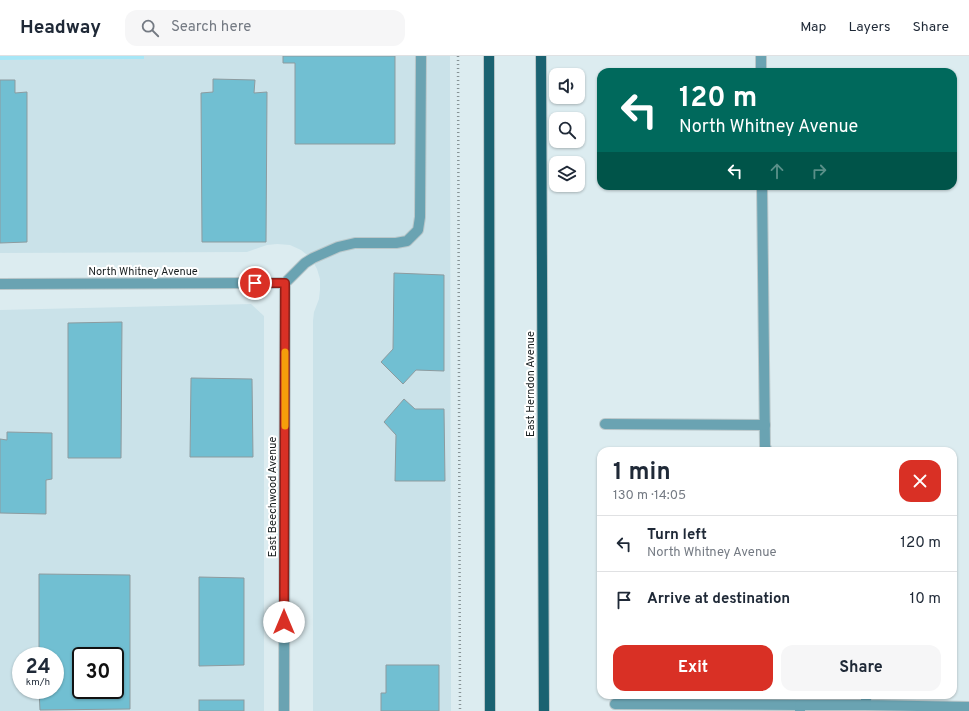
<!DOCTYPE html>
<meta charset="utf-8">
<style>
body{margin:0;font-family:Overpass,sans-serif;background:#f6f6f7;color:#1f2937;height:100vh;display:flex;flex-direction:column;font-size:15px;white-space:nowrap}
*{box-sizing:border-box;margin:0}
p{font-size:13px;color:#747a83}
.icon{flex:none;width:22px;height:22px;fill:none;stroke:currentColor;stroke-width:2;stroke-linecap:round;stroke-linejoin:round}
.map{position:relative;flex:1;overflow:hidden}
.side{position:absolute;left:597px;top:391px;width:360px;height:252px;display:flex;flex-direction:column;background:#fff;border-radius:12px;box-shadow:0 1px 3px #0004}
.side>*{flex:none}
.banner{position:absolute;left:597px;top:12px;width:360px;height:122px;border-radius:12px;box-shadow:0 1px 3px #0004;background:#00695c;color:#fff;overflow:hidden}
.controls{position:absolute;left:549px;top:12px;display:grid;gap:8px}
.controls a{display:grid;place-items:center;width:36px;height:36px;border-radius:8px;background:#fff;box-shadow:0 1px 3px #0004;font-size:20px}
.speed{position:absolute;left:12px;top:591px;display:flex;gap:8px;font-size:20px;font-weight:700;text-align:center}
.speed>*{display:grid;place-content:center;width:52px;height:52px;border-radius:50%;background:#fff;box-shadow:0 1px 3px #0004;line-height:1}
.speed small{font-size:10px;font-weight:400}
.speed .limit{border:2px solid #111;border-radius:6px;background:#fff;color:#111}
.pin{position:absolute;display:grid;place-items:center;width:34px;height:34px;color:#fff;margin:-17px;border:2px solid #fff;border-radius:50%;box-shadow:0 1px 4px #0007}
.me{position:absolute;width:44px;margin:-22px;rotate:0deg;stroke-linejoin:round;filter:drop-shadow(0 0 3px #0008)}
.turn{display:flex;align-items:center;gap:14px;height:84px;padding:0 16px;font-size:18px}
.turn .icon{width:52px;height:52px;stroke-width:2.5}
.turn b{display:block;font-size:28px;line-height:34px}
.lanes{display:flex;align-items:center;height:38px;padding:0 16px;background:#0003;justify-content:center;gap:20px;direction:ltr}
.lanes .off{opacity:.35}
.round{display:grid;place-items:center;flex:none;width:42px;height:42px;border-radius:12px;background:#f6f6f7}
.overview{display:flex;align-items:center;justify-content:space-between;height:68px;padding:0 16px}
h1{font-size:24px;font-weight:700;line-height:30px}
.cta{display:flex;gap:8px;margin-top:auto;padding:8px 16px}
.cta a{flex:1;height:46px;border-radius:12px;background:#d93025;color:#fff;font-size:16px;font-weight:700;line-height:46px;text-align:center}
.cta a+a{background:#f6f6f7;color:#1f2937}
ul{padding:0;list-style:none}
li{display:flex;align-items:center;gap:12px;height:56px;padding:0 16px;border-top:1px solid #e0e1e3}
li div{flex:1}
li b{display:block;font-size:15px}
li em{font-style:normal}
header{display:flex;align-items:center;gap:24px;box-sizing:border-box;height:56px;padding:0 20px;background:#fff;border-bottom:1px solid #e0e1e3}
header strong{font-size:19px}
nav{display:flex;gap:22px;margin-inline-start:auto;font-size:14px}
.search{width:280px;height:36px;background:#f6f6f7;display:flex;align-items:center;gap:10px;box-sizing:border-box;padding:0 14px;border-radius:12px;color:#747a83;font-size:15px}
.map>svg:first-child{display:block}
.built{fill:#cae2e9;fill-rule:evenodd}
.green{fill:#a7e6f6}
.building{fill:#71bfd2;stroke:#8d9b9f;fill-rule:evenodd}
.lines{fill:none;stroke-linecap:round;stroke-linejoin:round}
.minor-casing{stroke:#b9c7ca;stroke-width:12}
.major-casing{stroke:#b9c7ca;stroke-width:12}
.path{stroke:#879396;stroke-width:2.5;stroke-dasharray:1 3;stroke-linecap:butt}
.minor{stroke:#6aa3b2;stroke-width:10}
.major{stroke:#1a6271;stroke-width:10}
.route-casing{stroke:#8d1f18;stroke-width:10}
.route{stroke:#d93025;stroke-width:7}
.slow{stroke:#f59e0b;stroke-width:7}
.labels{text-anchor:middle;stroke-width:4;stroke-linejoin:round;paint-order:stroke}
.street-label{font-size:11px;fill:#181e1f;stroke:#fff}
</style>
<header>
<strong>Headway</strong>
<div class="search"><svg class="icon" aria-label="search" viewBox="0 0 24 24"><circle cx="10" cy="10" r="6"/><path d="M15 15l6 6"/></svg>Search here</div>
<nav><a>Map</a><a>Layers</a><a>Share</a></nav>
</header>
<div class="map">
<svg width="969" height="655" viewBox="0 0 969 655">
<rect width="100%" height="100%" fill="#dcecf0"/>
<!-- built -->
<g class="built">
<polygon points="144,0 450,0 451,655 313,655 313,265 314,256 319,243 320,234 320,223 317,213 311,202 301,194 290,189 277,188 267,189 247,196 0,197 0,4 143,3"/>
<path d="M251,248L264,260V655H0V254ZM21,600H55V634H21ZM81,600H115V634H81Z"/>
</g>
<!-- green -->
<polygon class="green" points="0,0 144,0 144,3 0,4"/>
<!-- building -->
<g class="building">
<polygon points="283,0 395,0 395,88 295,88 295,7 283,7"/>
<polygon points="213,23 255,24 254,37 267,36 266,186 202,186 201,37 213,36"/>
<polygon points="0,24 15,24 15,37 27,36 27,186 0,187"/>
<polygon points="394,217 444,219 444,315 416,314 403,328 381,306 393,293"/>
<polygon points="122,266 121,402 68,402 68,267"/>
<polygon points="191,322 252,323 253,401 190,401"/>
<polygon points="404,343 415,353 444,353 445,425 395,425 396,379 384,366"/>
<polygon points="7,376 52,377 52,423 46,424 46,458 0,457 0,383 7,384"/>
<path d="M39,518L130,519V653L40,654L39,634H55V600H39ZM81,600H115V634H81Z"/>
<polygon points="199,521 244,522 244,609 199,610"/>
<polygon points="386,609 439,609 439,655 381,655 381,637 386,637"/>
<rect x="199" y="644" width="45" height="11"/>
</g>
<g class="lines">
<defs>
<g id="minor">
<polyline points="761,0 761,16"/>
<polyline points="762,130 765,390 767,395"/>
<polyline points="285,227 305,207 313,202 338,191 355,187 396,187 407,185 418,174 420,161 421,0"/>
<polyline points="0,228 285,227"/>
<polyline points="605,368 765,369"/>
<polyline points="866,639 866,649 969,651"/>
<polyline points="615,648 800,649 800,655"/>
<polyline points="800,649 866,649"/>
<polyline points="284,655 285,227"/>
</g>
<g id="major">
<polyline points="489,0 490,655"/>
<polyline points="541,0 544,655"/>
</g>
</defs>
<!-- minor casing -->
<use href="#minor" class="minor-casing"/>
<!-- major casing -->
<use href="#major" class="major-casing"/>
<!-- path -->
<polyline class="path" points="458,0 460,655"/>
<!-- minor -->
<use href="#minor" class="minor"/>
<!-- major -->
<use href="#major" class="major"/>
</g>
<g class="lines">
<defs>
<polyline id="route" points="255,227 285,227 284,566"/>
</defs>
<!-- route casing -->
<use href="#route" class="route-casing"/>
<!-- route -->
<use href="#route" class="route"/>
<!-- slow -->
<polyline class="slow" points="285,370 285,296"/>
</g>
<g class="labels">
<!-- street labels -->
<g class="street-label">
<text x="143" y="219">North Whitney Avenue</text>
<text transform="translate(530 328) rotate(-90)" y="4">East Herndon Avenue</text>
<text transform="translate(272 441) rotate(-90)" y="4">East Beechwood Avenue</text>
</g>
</g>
</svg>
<div class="controls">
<a><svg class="icon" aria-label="sound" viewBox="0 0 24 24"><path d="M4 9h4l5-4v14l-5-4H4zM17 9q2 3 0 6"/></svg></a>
<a><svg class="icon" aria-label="search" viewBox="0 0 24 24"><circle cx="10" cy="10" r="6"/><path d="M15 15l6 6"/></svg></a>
<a><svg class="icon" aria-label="layers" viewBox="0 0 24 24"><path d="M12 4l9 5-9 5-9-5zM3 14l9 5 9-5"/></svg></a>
</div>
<div class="speed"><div>24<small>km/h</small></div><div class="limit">30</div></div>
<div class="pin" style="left:255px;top:227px;background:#d93025"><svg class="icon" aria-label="arrive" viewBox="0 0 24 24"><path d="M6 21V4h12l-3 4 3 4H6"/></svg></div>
<svg class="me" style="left:284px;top:566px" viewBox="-20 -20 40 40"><circle r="19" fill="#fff"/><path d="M0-13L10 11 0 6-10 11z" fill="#d93025"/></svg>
<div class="banner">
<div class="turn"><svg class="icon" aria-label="left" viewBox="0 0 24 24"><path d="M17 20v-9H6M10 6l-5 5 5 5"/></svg><div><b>120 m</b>North Whitney Avenue</div></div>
<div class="lanes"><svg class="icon" aria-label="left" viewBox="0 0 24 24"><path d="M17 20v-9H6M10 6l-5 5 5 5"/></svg><svg class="icon off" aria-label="ahead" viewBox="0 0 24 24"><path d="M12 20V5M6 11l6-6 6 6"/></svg><svg class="icon off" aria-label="right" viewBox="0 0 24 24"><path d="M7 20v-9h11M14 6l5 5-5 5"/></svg></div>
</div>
<section class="side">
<div class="overview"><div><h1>1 min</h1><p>130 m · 14:05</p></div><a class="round" style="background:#d93025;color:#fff"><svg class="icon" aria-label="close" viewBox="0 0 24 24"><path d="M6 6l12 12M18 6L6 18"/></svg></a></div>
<ul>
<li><svg class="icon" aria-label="left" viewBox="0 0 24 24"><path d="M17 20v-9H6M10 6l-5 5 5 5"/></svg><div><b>Turn left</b><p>North Whitney Avenue</p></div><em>120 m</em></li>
<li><svg class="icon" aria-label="arrive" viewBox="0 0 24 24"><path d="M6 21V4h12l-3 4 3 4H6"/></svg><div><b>Arrive at destination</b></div><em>10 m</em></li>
</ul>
<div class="cta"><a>Exit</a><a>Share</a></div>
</section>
</div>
